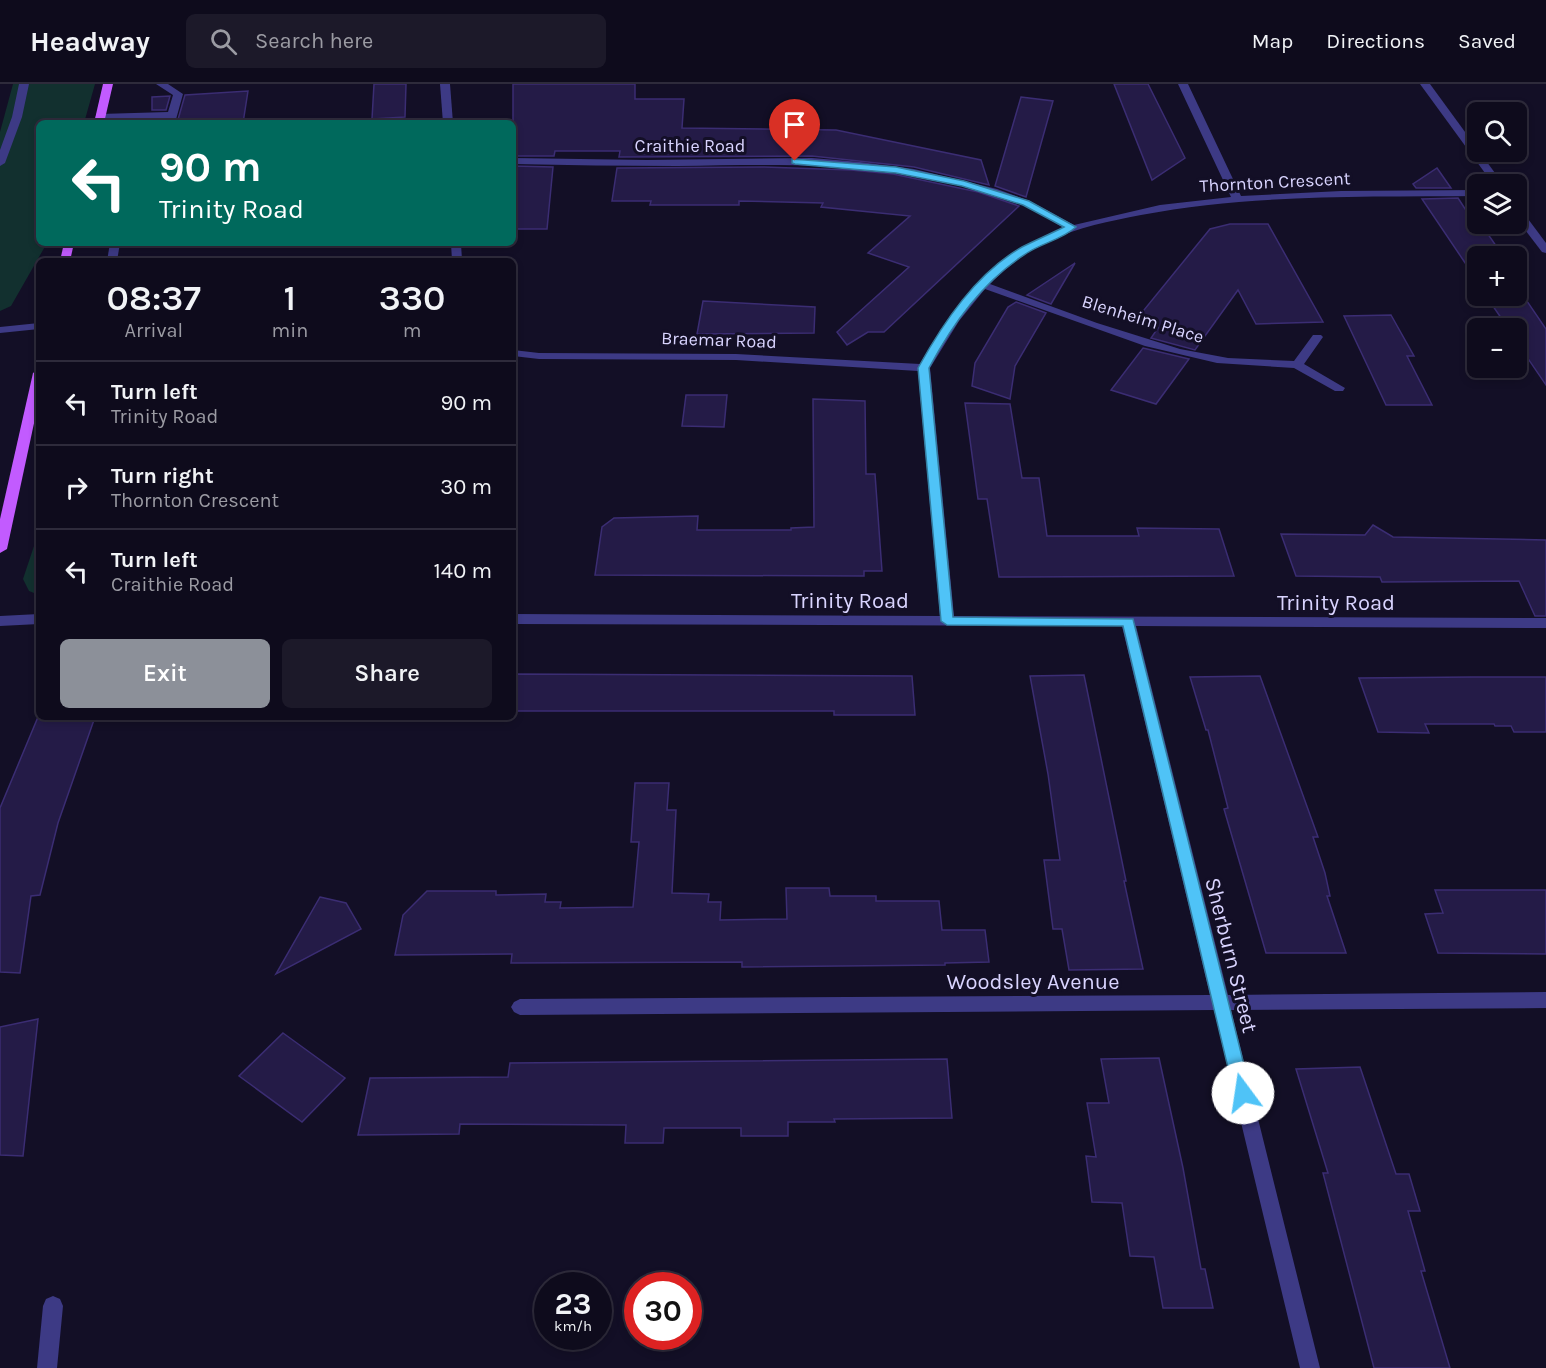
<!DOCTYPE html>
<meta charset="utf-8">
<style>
body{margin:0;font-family:Karla,sans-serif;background:#1c1929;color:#f1f3f6;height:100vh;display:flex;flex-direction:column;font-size:22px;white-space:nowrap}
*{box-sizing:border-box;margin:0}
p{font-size:20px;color:#9b9ba3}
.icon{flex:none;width:33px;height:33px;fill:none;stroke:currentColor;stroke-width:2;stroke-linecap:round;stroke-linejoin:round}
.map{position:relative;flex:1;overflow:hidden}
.side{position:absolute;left:36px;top:174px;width:480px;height:462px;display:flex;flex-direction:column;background:#0e0b1c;border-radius:9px;box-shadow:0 3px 9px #0003,0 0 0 2px #2e2b3b}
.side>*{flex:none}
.banner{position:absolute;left:36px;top:36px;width:480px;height:126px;border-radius:9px;box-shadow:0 3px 9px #0003,0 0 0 2px #2e2b3b;background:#00695c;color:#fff;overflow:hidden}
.tools{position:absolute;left:1467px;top:18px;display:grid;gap:12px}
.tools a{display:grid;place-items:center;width:60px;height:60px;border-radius:9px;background:#0e0b1c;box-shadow:0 3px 9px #0003,0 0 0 2px #2e2b3b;font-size:30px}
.speed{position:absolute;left:534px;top:1188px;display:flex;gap:12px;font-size:30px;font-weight:700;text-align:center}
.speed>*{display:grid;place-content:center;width:78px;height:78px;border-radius:50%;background:#0e0b1c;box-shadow:0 3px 9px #0003,0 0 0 2px #2e2b3b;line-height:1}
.speed small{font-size:15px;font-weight:400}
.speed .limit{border:9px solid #d22;background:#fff;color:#111}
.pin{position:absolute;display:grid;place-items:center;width:51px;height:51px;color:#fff;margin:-62px -26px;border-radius:50% 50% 50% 0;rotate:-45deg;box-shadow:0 0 6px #0007}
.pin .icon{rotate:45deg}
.me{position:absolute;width:66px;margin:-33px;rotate:346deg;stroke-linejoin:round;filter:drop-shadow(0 0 4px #0008)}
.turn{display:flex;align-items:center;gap:21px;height:126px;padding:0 24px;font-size:27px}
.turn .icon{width:78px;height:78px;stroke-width:2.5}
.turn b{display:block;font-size:42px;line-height:51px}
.eta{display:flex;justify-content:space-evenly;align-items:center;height:102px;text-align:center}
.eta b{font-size:36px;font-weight:600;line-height:42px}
.primary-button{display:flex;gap:12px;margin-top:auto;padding:12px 24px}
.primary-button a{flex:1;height:69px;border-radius:9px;background:#8c9099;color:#fff;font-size:24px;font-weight:600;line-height:69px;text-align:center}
.primary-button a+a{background:#1c1929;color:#f1f3f6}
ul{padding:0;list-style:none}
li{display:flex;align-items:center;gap:18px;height:84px;padding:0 24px;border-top:2px solid #2e2b3b}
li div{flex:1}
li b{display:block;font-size:22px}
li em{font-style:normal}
header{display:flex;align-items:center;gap:36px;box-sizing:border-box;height:84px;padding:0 30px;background:#0e0b1c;border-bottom:2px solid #2e2b3b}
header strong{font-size:28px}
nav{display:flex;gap:33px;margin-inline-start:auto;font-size:21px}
.search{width:420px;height:54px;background:#1c1929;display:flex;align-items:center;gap:15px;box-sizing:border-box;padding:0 21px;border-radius:9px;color:#9b9ba3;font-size:22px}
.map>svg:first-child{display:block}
.green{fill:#12302f}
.building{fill:#241b47;stroke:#3b2d73;stroke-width:1.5}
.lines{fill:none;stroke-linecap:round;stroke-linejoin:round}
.lane{fill:#3d3a85;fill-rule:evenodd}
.street{fill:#3d3a85;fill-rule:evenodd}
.primary{fill:#c25bff;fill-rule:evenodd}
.route{fill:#4fc3f7;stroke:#337fa1;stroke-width:1.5}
.labels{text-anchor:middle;stroke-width:6;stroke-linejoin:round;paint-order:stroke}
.far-street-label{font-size:18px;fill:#d9d4ff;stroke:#130f26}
.street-label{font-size:22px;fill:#d9d4ff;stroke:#130f26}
</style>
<header>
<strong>Headway</strong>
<div class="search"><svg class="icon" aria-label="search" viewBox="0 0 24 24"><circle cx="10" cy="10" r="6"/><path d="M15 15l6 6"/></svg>Search here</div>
<nav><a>Map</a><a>Directions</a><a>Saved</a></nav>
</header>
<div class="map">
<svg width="1546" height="1284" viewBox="0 0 1546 1284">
<rect width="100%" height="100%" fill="#130f26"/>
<!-- green -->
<g class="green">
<polygon points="13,0 95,0 84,39 39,39 39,159 47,159 11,222 0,227 0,48"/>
<polygon points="39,447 39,511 29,507 23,495"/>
</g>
<!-- building -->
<g class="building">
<polygon points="374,0 406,0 405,33 372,35"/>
<polygon points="513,0 635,0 635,15 684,15 682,44 836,46 981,76 989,101 914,83 812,72 619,73 620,67 555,67 554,72 513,72"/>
<polygon points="1114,0 1148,0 1185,74 1152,96"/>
<polygon points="248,7 243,39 177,39 185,11"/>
<polygon points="170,12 166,26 152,26 152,13"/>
<polygon points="1021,13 1053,17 1026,113 995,102"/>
<polygon points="513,82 553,83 547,145 513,145"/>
<polygon points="764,83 851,86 893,90 978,108 1019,122 884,248 868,248 847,261 837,248 909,183 868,169 910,132 821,123 823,119 739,117 739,121 650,121 651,117 612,117 617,84"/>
<polygon points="1437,84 1451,104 1416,104 1413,100"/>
<polygon points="1458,114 1471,134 1477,134 1478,140 1481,140 1503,172 1478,172 1478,198 1422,115"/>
<polygon points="1230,140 1268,140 1323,238 1256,240 1238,206 1195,266 1151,254 1158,244 1135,237 1210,145"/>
<polygon points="1075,179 1051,220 1027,211"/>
<polygon points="1516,201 1546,245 1546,301 1516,257 1516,244 1508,244 1486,212 1516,212"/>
<polygon points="703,217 815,223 814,249 697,250"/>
<polygon points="1016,218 1046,229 1015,282 1010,315 972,302 975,279 1008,223"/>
<polygon points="1391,231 1414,272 1407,272 1432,321 1386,321 1344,232"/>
<polygon points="1143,264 1189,275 1156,320 1111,306"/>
<polygon points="686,311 727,311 724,343 682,342"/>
<polygon points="813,315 865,317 866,390 875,390 882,487 864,487 864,492 595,491 602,443 614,434 698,432 697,446 791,446 791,444 814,443"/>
<polygon points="965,319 1010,320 1022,394 1039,394 1047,452 1139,452 1137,444 1219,445 1234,492 999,493 987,415 978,415"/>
<polygon points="1373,441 1393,453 1546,456 1546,532 1535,532 1519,497 1382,498 1380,493 1296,492 1281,450 1365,451"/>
<polygon points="513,590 912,592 915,631 834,631 834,627 513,627"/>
<polygon points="1084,591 1126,797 1124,797 1143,885 1069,886 1062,845 1053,845 1044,776 1060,776 1048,690 1030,592"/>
<polygon points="1260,592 1318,753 1313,753 1325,789 1330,812 1327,812 1346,869 1266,869 1224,725 1228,724 1208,646 1206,646 1190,593"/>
<polygon points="1473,593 1546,593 1546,648 1514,648 1511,642 1495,642 1494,640 1425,640 1429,649 1378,648 1359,594"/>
<polygon points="38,633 95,633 58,739 40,811 31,812 20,889 0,888 0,724"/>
<polygon points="635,699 669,699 667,726 676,726 672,809 709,810 708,818 721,818 720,836 787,835 786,804 829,804 830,812 876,812 876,817 939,817 942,846 985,846 989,878 945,879 945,881 742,883 742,878 511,879 512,870 395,871 403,831 427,807 496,807 496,811 546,810 545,818 561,818 560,824 633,823 639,758 631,758"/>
<polygon points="1435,806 1546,806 1546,870 1438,869 1425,830 1443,829"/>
<polygon points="320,813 346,819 361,845 276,890"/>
<polygon points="38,935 23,1072 0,1071 0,943"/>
<polygon points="283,949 345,994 302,1038 239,992"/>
<polygon points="1159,974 1183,1084 1201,1185 1205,1185 1213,1224 1163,1224 1154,1173 1130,1172 1122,1119 1092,1118 1086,1072 1096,1073 1087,1019 1109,1019 1101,975"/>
<polygon points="947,975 952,1034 834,1035 835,1038 788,1038 788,1052 741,1052 741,1044 664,1044 663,1059 625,1059 626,1041 460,1040 459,1050 358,1051 370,994 508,993 510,979"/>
<polygon points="1360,983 1396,1090 1409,1090 1420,1127 1408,1127 1425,1187 1421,1187 1450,1284 1374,1284 1323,1089 1328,1089 1296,985"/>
</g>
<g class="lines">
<!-- lane -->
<polygon class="lane" points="53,1212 60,1215 63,1222 57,1284 37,1284 43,1222 46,1215"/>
<!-- street -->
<g class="street">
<polygon points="19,0 29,0 22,33 5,79 0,82 0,66 12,33"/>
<polygon points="156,0 168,0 183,10 175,39 165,39 167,34 100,36 95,33 100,30 168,28 173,11"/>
<polygon points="440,0 450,0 453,39 443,39"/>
<path d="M1178,0H1188L1241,112L1341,107L1478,106V112C1365,113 1251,110 1141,131C1110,137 1078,143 1049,157C1027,167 1007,183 990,200L1097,239L1180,265L1228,274L1294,277L1313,251H1321L1323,253L1304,280L1345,304L1343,307H1335L1294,284L1217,279L1145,262L985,205L959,237L930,284L954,532L1546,534V544L1136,542L1228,911L1546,908V924L1231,926L1320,1284H1300L1214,926L520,931L514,928L511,923L514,918L520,915L1210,911L1122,542L513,540V530L940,532L918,287L736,276L539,275L513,272V266L539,269L736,270L920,280C954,221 998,167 1064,144C1050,136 1035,126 1020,120C909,76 794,80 677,82C623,82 568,81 513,80V74L647,76L812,74L860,78L914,85L997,105L1030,117L1074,141L1160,121L1231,113Z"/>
<polygon points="1420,0 1430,0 1503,100 1493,100"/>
<polygon points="1516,123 1520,124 1546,159 1546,169 1542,168 1516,134"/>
<polygon points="110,159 120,159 117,177 107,177"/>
<polygon points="451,159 461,159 462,177 452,177"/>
<polygon points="39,239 39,245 0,249 0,243"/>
<polygon points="39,530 39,540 0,542 0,532"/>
</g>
<!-- primary -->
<g class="primary">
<polygon points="103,0 113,0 104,39 94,39"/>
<polygon points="64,159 74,159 70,177 60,177"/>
<polygon points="39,285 39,316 7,465 0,469 0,435 33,289"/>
</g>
</g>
<!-- route -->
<path class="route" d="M792,75L896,83L964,97L1029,117L1076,143C1063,155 1042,159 1027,169C983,197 953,239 929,284L953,533L1133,535L1251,1009L1249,1015L1243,1017L1237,1015L1234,1009L1123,542L947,541L941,537L918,284C943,239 976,189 1022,163C1036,156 1050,150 1064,143L1023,121L962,102L896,89L795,80L792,79Z"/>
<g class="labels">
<!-- far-street labels -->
<g class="far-street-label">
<text x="690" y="68">Craithie Road</text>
<text transform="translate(1275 98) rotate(-3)" y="6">Thornton Crescent</text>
<text transform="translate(1143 235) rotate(17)" y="6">Blenheim Place</text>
<text transform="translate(719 256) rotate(2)" y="6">Braemar Road</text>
</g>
<!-- street labels -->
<g class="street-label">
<text x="850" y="524">Trinity Road</text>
<text x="1336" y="526">Trinity Road</text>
<text transform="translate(1232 871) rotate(76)" y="8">Sherburn Street</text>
<text x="1033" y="905">Woodsley Avenue</text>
</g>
</g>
</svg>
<div class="tools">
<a><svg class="icon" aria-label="search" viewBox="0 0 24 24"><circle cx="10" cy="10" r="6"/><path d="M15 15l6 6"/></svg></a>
<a><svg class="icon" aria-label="layers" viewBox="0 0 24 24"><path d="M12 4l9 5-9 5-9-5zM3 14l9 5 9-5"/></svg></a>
<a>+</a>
<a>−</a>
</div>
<div class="speed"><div>23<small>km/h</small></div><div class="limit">30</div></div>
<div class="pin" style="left:795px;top:77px;background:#d93025"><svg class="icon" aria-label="arrive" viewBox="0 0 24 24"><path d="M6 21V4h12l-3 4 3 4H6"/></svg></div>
<svg class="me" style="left:1243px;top:1009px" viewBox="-20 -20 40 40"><circle r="19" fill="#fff"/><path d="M0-13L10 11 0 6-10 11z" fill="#4fc3f7"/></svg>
<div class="banner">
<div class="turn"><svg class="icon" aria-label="left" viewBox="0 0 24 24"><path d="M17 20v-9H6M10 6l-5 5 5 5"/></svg><div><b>90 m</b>Trinity Road</div></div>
</div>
<section class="side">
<div class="eta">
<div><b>08:37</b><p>Arrival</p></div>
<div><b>1</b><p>min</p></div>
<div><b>330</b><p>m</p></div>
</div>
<ul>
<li><svg class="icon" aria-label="left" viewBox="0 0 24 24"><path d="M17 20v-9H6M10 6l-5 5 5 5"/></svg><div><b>Turn left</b><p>Trinity Road</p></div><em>90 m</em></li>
<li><svg class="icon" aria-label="right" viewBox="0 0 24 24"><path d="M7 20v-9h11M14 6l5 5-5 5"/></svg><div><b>Turn right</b><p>Thornton Crescent</p></div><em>30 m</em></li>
<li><svg class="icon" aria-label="left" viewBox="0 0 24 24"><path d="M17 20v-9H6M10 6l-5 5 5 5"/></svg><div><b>Turn left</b><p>Craithie Road</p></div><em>140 m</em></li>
</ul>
<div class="primary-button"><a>Exit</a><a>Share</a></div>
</section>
</div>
